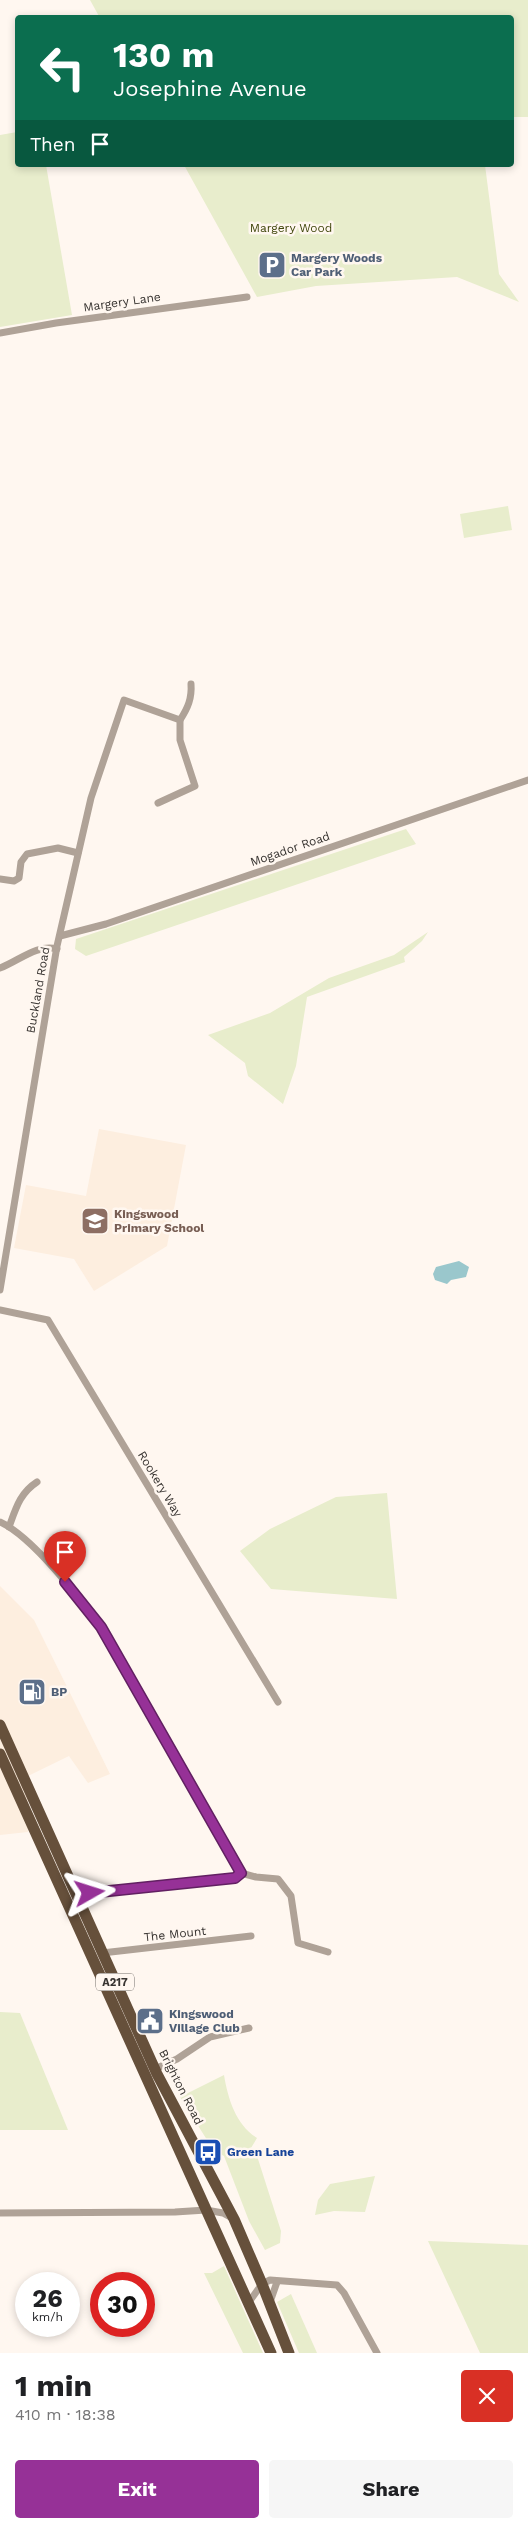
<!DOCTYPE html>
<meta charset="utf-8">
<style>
body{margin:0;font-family:"Work Sans",sans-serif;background:#f6f6f6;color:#202124;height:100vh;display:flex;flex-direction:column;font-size:19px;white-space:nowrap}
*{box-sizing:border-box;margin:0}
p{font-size:16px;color:#757577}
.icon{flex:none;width:28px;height:28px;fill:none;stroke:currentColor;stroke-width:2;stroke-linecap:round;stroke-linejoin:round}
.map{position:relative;height:2353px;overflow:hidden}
.details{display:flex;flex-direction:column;background:#fff;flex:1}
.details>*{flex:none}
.top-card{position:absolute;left:15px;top:15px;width:499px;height:152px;border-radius:5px;box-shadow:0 2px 8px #0003;background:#0b6e4f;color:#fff;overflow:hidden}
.speed{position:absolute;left:15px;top:2272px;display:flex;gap:10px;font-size:25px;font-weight:700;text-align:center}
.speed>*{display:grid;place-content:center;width:65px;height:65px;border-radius:50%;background:#fff;box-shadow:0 2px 8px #0003;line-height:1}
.speed small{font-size:12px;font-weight:400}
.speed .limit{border:8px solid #d22;background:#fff;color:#111}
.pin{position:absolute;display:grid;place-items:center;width:42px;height:42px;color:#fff;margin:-51px -21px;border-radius:50% 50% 50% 0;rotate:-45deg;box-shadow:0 0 5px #0007}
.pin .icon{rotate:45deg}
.me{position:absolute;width:55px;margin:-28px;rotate:84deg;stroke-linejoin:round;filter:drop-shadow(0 0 4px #0008)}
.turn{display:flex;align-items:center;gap:18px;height:105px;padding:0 15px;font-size:22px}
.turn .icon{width:65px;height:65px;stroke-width:2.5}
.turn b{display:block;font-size:35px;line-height:42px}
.then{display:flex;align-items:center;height:48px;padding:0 15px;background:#0003;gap:10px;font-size:19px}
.round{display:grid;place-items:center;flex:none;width:52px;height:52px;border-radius:5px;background:#f6f6f6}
.summary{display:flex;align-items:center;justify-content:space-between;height:85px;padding:0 15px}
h1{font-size:30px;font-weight:700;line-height:38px}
.button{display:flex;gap:10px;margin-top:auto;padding:10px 15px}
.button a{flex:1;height:58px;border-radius:5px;background:#963197;color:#fff;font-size:20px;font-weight:700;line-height:58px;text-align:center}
.button a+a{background:#f6f6f6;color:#202124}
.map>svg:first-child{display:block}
.built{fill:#fdeedf}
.green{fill:#e8edcc}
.water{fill:#9ac7cc}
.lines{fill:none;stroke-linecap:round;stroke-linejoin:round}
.minor{stroke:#afa297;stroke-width:7}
.trunk{stroke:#66503b;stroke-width:11}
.route-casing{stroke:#622062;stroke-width:12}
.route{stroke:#963197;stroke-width:9}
.labels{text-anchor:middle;stroke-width:5;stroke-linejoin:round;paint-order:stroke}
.shield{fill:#fff7f0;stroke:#736e6a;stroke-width:1}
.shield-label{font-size:11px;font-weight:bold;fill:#373330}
.park-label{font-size:12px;fill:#3f450a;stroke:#fff7f0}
.service-label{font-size:12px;font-weight:bold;fill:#4e5e75;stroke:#fff7f0;text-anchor:start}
.street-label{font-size:12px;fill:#373330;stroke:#fff7f0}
.education-label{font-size:12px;font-weight:bold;fill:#785e54;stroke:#fff7f0;text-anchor:start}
.transit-label{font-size:12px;font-weight:bold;fill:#164399;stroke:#fff7f0;text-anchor:start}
</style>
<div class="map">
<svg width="528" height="2353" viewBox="0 0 528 2353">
<rect width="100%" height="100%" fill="#fff7f0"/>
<!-- built -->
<g class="built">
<polygon points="99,1129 186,1145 167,1246 94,1291 74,1259 14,1248 26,1185 86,1196"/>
<polygon points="0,1586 34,1620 110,1774 88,1783 69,1756 28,1776 28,1832 0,1835"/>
</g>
<!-- green -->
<g class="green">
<polygon points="90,0 528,0 528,117 511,117 511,18 100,18"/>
<polygon points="17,132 18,165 46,165 72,315 0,327 0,135"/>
<polygon points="184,165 485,165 499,274 519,302 457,277 316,286 257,297"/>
<polygon points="508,506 512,530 464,538 460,514"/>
<polygon points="406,829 416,844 86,956 75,949 76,939"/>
<polygon points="428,932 422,941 404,957 405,962 307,997 296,1066 283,1104 248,1076 245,1063 208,1035 270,1013 329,978 394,955"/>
<polygon points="387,1493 397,1599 271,1589 240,1551 270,1529 336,1497"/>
<polygon points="0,2012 20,2013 68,2130 0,2130"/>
<path d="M224,2075C228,2099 236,2125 257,2138L251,2148L258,2159L281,2231L280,2243L265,2250L249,2221L224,2156L214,2151L180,2097Z"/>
<polygon points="375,2176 365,2212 334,2211 315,2215 318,2200 330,2184"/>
<polygon points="428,2241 528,2245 528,2353 480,2353"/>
<polygon points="224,2266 263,2353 243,2353 204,2273 212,2273"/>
<polygon points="291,2294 317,2353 299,2353 277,2302"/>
</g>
<!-- water -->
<polygon class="water" points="459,1261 469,1267 466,1277 451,1280 447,1284 435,1280 433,1274 436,1267"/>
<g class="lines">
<!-- minor -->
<g class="minor">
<polyline points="0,333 56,323 247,297"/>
<path d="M180,720C188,708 192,698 191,684"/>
<polyline points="0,879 14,881 19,878 21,862 27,854 58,848 78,853"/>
<polyline points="60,936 106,924 528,780"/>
<path d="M0,968C19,961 36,944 57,949"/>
<polyline points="0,1290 57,946 91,798 124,700 180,720 180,740 195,786 158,803"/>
<polyline points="0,1310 48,1320 278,1702"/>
<path d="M0,1522C33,1537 79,1598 101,1627L241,1873L235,1878L90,1893L78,1899"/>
<path d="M9,1527C16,1508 20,1493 37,1482"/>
<polyline points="241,1873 256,1877 278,1879 291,1896 298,1943 328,1952"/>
<polyline points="102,1953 251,1936"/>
<polyline points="155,2069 177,2059 210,2037 249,2028"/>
<polyline points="0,2213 175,2212 206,2210 223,2213 232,2218"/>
<polyline points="249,2302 262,2284 270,2280 337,2285 344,2293 377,2353"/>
<polyline points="270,2302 277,2282"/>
</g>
<!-- trunk -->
<g class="trunk">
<polyline points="0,1725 157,2074 234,2219 262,2284 289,2353"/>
<polyline points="0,1754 271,2353"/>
</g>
</g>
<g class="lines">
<defs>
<polyline id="route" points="65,1582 101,1627 241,1873 235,1878 90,1893"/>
</defs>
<!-- route casing -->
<use href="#route" class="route-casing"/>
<!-- route -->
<use href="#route" class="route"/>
</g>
<!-- icons -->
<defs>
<symbol id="parking-square" viewBox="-11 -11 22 22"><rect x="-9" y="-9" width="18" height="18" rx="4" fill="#5c6f8a" stroke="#fff7f0"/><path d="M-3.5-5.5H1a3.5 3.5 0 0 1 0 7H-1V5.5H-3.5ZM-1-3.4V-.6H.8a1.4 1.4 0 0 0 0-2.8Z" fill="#fff"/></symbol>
<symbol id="school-square" viewBox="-11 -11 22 22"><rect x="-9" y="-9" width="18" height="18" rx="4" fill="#8d6e63" stroke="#fff7f0"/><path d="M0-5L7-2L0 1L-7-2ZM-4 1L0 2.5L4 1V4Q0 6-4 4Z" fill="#fff"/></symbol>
<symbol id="fuel-square" viewBox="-11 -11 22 22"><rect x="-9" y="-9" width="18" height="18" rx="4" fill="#5c6f8a" stroke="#fff7f0"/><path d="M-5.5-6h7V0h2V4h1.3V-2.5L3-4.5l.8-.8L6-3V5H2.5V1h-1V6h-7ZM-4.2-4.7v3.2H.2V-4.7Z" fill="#fff"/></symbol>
<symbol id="civic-square" viewBox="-11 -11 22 22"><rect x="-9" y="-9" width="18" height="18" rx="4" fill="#5c6f8a" stroke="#fff7f0"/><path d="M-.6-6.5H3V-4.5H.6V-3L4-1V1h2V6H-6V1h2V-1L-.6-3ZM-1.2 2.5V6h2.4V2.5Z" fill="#fff"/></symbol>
<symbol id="bus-square" viewBox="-11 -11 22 22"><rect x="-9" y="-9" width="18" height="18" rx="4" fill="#1a4fb4" stroke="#fff7f0"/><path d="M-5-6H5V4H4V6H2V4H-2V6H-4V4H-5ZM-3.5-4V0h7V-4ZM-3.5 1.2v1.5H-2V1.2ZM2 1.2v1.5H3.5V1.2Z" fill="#fff"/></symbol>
</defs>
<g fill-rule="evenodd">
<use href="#parking-square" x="256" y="249" width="32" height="32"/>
<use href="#school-square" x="79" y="1205" width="32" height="32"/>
<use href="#fuel-square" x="16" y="1676" width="32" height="32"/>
<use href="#civic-square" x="134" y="2005" width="32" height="32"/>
<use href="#bus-square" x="192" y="2136" width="32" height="32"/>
</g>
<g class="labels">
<!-- shield labels -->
<rect class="shield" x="96" y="1973.5" width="38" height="17" rx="4"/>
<g class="shield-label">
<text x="115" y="1986">A217</text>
</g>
<!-- park labels -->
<g class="park-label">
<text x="291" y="232">Margery Wood</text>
</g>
<!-- service labels -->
<g class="service-label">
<text x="291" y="262">Margery Woods<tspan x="291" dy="14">Car Park</tspan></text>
<text x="51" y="1696">BP</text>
<text x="169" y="2018">Kingswood<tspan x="169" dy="14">Village Club</tspan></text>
</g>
<!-- street labels -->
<g class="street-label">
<text transform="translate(122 302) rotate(-8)" y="4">Margery Lane</text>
<text transform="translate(290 849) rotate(-19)" y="4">Mogador Road</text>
<text transform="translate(38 990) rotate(-80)" y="4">Buckland Road</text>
<text transform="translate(160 1484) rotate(59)" y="4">Rookery Way</text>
<text transform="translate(175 1934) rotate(-6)" y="4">The Mount</text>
<text transform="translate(181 2087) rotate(63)" y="4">Brighton Road</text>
</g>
<!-- education labels -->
<g class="education-label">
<text x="114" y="1218">Kingswood<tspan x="114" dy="14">Primary School</tspan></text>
</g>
<!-- transit labels -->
<g class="transit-label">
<text x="227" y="2156">Green Lane</text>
</g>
</g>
</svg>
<div class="speed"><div>26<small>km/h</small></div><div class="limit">30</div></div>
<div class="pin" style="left:65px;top:1582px;background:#d93025"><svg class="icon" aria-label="arrive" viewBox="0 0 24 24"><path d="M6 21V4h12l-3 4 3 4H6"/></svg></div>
<svg class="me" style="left:90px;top:1893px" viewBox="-20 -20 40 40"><path d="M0-17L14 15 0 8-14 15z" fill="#963197" stroke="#fff" stroke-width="4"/></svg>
<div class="top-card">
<div class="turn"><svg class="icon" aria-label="left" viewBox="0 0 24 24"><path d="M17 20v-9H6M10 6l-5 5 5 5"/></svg><div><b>130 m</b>Josephine Avenue</div></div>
<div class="then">Then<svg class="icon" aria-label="arrive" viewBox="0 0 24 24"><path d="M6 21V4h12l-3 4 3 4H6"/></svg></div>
</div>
</div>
<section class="details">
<div class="summary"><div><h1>1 min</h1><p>410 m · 18:38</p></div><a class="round" style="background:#d93025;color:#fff"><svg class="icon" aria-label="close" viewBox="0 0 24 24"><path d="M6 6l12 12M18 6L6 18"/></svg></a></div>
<div class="button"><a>Exit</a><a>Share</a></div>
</section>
